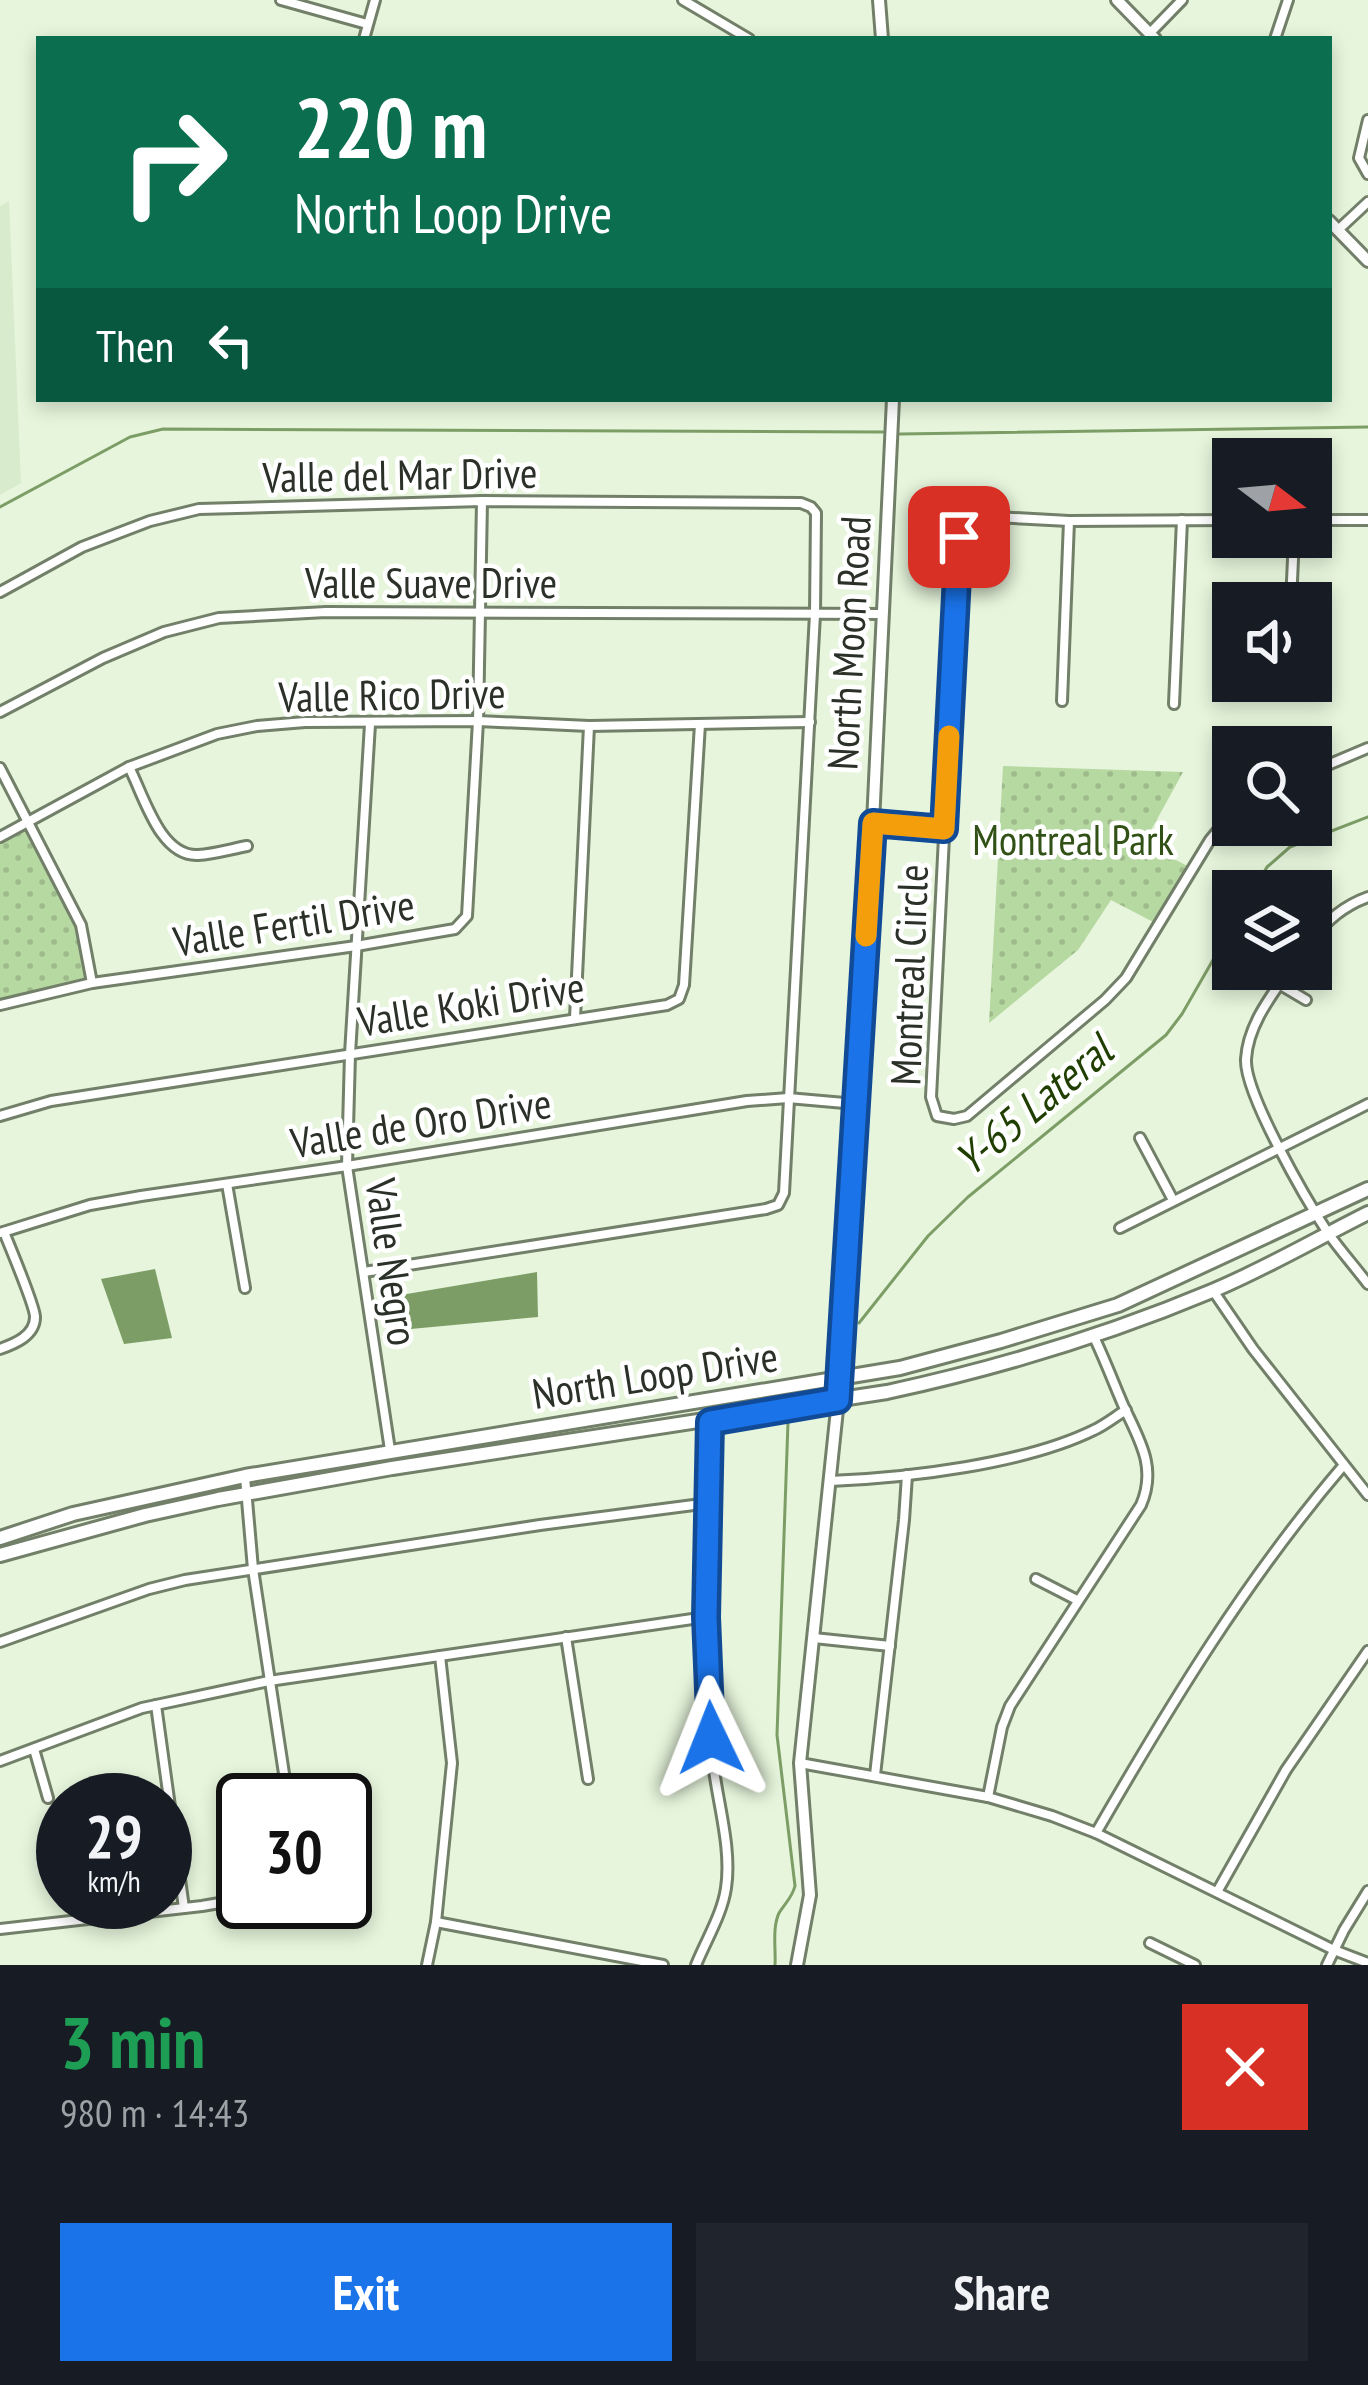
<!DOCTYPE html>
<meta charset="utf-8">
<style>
body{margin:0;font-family:"PT Sans Narrow",sans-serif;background:#20242c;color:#f1f3f6;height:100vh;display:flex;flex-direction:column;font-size:45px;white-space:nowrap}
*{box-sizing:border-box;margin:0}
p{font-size:39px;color:#9ea1a6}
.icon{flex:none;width:66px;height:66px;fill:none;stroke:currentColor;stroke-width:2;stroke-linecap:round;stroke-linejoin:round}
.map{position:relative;height:1965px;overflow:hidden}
.side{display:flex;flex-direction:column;background:#171b24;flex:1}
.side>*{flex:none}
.top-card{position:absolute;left:36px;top:36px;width:1296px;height:366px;border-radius:0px;box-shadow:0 6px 18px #0003;background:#0b6e4f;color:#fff;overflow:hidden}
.needle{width:78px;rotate:106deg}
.controls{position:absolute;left:1212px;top:438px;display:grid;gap:24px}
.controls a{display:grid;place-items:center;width:120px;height:120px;border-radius:0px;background:#171b24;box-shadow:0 6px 18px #0003;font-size:60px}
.speed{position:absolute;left:36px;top:1773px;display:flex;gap:24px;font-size:60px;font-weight:700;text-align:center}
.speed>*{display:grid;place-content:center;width:156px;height:156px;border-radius:50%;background:#171b24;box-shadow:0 6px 18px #0003;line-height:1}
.speed small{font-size:30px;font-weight:400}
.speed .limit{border:6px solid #111;border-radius:18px;background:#fff;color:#111}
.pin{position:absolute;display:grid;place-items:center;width:102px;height:102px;color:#fff;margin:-51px;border-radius:24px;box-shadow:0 6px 18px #0006}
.me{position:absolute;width:132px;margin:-66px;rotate:358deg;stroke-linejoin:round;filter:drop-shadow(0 0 9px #0008)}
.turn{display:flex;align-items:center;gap:42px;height:252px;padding:0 60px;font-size:54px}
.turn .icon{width:156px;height:156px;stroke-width:2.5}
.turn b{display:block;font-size:84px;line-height:102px}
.then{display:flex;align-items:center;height:114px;padding:0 60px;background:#0003;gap:24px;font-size:45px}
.round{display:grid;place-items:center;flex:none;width:126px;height:126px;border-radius:0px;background:#20242c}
.headline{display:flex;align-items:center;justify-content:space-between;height:204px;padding:0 60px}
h1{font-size:72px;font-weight:600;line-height:90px;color:#1e9e55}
.button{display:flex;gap:24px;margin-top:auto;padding:24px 60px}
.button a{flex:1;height:138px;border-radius:0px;background:#1a73e8;color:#fff;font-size:48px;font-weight:600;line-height:138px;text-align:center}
.button a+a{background:#20242c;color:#f1f3f6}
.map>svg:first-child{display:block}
.built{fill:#d8ebcc}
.park{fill:url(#park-dots)}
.water{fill:#7d9d66}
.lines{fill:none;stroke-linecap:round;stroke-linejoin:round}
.stream{stroke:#7d9d66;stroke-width:3}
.minor-casing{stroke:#727f69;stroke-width:14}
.tertiary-casing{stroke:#727f69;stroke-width:16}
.secondary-casing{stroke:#727f69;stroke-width:18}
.minor{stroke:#fff;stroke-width:8}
.tertiary{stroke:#fff;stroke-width:10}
.secondary{stroke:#fff;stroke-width:12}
.route-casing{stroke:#114b97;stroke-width:30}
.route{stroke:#1a73e8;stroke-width:21}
.slow{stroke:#f59e0b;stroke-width:21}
.labels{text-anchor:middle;stroke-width:9;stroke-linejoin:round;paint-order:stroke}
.street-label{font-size:42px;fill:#2b3128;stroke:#fff}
.park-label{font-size:42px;fill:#325117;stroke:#fff}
.water-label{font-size:45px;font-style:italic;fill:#1f3e00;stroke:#fff}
</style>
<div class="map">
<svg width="1368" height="1965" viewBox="0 0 1368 1965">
<defs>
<pattern id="park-dots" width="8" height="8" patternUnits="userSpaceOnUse" patternTransform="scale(3)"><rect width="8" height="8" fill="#b6d8a1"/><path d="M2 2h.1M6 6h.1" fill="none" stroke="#9dba8b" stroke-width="1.8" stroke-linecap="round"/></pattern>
</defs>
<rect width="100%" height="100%" fill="#e6f5dc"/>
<!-- built -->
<polygon class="built" points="9,201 21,483 0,495 0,206"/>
<!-- park -->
<g class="park">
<polygon points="1003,766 1183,772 1144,843 1193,869 1159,925 1111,900 1078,950 989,1023"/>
<polygon points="29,822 81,925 92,983 0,1005 0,837"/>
</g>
<!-- water -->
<g class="water">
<polygon points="155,1269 172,1338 124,1344 101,1279"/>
<polygon points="537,1272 538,1317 400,1330 395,1296"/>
</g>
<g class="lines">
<!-- stream -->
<g class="stream">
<polyline points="900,434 1368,427"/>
<polyline points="0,507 130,437 163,429 883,432"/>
<polyline points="1253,891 1267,867 1290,847 1368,817"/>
<polyline points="859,1323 928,1236 968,1197 1166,1035 1182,1014 1233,925"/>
<path d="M775,1965C776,1949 772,1928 779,1913C785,1903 792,1898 795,1886L777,1735L788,1422"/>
</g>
<defs>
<g id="minor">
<polyline points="281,0 367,24"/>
<polyline points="683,0 749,39"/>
<polyline points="1149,34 1182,0"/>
<polyline points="364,39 375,0"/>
<polyline points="1275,39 1288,0"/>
<polyline points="1368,120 1359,158 1368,174"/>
<polyline points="1338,230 1368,202"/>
<polyline points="1233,520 1069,521 977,516 967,523 959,537 931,1097 937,1116 954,1119 967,1116 1105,1000 1126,978 1210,840 1233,812"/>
<polyline points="1311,520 1368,520"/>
<polyline points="0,592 82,547 150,521 199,509 482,501 801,503 811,507 816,513 815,614 784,1193 778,1205 766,1209 364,1272"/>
<polyline points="1291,603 1294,537"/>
<polyline points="1062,701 1069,521"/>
<polyline points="1174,704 1182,520"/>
<polyline points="0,712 103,658 164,632 219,618 326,612 883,614"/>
<polyline points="370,724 350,1054 347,1166 390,1450"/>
<path d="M129,767C144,796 160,857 198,855C214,854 231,849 247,846"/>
<polyline points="0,768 81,925 92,983"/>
<polyline points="1311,772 1368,748"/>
<polyline points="873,823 944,829"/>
<polyline points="0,837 129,767 217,734 257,726 305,722 478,721 589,726 810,722"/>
<path d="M1311,940C1328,920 1343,906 1368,897"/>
<path d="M1290,969C1271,996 1248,1025 1246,1059C1244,1093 1307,1201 1328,1233C1340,1250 1355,1267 1368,1284"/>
<polyline points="1279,984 1306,1000"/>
<polyline points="0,1005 92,983 356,946 455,929 467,916 478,721 482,501"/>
<polyline points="575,1018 589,726"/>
<polyline points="0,1116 51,1101 667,1005 679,999 684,985 700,724"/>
<polyline points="1140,1138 1173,1200"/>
<polyline points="227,1184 245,1288"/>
<polyline points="1120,1228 1368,1104"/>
<polyline points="0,1233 90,1205 141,1196 347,1166 747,1101 788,1098 856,1104"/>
<polyline points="1214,1292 1253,1349 1368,1495"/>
<path d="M0,1349C14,1344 35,1336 35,1317C35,1306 10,1247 4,1232"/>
<polyline points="245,1477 253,1569 288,1800"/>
<path d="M830,1481C908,1478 1025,1464 1094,1430C1105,1425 1116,1416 1126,1410"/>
<polyline points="1036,1579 1077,1600"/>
<polyline points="566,1637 588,1779"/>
<polyline points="814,1638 890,1646"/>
<polyline points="0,1642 149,1589 185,1580 540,1525 709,1503"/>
<polyline points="156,1705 184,1908"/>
<polyline points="34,1749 48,1798"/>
<polyline points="0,1761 142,1708 269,1681 706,1617"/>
<polyline points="800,1763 988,1797 1052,1816 1096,1833 1334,1950 1368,1963"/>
<polyline points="875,1775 904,1520 907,1475"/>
<path d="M988,1797L1002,1727L1010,1706L1141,1505C1157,1468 1140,1441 1124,1407C1114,1384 1105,1360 1094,1337"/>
<path d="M1096,1833C1170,1705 1247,1578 1343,1466"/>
<polyline points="1217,1892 1286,1770 1368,1651"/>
<polyline points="436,1922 663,1965"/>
<polyline points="0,1929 202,1906 243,1899"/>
<polyline points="1150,1943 1195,1965"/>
<polyline points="427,1965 436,1922 452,1763 440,1656"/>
<path d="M696,1965C706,1940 722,1915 726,1888C733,1843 713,1789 711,1743C705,1636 709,1529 710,1422"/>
<polyline points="1327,1965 1344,1930 1368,1891"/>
</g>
<g id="tertiary">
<polyline points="879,0 882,39"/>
<polyline points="1117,0 1155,39"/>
<polyline points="1329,221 1368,261"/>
<polyline points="797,1965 810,1895 800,1763 838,1400 873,823 893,399"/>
</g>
<g id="secondary">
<polyline points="0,1538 73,1514 245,1476 900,1368 1001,1341 1118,1305 1368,1189"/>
<path d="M0,1555L145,1515L218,1499L392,1468L887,1392C998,1368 1107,1335 1212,1291C1265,1269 1316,1239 1368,1213"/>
</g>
</defs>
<!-- minor casing -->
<use href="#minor" class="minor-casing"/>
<!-- tertiary casing -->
<use href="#tertiary" class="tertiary-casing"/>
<!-- secondary casing -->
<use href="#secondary" class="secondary-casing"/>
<!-- minor -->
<use href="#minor" class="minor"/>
<!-- tertiary -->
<use href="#tertiary" class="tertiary"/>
<!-- secondary -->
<use href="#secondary" class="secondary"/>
</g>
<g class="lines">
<defs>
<polyline id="route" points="711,1738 706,1617 710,1422 838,1400 873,823 944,829 959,537"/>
</defs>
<!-- route casing -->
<use href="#route" class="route-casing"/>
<!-- route -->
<use href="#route" class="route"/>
<!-- slow -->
<polyline class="slow" points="866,936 873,823 944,829 949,736"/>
</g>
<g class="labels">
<!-- street labels -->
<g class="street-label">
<text transform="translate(400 475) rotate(-1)" y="15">Valle del Mar Drive</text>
<text x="431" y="598">Valle Suave Drive</text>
<text transform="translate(849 643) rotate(-87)" y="15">North Moon Road</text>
<text transform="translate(392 695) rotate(-1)" y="15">Valle Rico Drive</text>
<text transform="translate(294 923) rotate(-9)" y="15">Valle Fertil Drive</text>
<text transform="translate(909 975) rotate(-88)" y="15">Montreal Circle</text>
<text transform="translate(471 1004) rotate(-9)" y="15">Valle Koki Drive</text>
<text transform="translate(421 1123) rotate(-9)" y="15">Valle de Oro Drive</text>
<text transform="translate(392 1262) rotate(82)" y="15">Valle Negro</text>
<text transform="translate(655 1375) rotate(-9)" y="15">North Loop Drive</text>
</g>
<!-- park labels -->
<g class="park-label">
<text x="1073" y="855">Montreal Park</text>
</g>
<!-- water labels -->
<g class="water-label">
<text transform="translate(1033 1105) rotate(-40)" y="16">Y-65 Lateral</text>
</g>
</g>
</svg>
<div class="controls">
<a><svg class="needle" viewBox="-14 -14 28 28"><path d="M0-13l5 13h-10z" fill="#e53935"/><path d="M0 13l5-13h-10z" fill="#9ea1a6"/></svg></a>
<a><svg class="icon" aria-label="sound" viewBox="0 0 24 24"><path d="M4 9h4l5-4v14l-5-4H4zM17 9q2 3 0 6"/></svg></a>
<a><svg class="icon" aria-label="search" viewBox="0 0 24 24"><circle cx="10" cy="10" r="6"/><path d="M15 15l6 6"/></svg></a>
<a><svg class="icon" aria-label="layers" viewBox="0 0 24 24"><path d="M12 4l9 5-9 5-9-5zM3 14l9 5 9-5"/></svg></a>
</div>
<div class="speed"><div>29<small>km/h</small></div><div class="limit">30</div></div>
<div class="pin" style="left:959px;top:537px;background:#d93025"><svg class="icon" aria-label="arrive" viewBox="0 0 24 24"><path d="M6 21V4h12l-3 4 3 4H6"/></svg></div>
<svg class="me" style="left:711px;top:1738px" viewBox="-20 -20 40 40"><path d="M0-17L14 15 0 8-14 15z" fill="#1a73e8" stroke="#fff" stroke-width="4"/></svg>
<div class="top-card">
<div class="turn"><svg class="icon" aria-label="right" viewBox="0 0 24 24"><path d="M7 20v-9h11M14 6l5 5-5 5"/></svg><div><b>220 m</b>North Loop Drive</div></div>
<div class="then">Then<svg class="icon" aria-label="left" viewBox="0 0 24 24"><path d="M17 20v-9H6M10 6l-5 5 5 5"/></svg></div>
</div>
</div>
<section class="side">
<div class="headline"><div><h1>3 min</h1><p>980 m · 14:43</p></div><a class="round" style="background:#d93025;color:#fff"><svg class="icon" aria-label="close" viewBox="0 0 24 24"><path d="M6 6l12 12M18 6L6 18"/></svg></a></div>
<div class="button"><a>Exit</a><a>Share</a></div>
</section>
